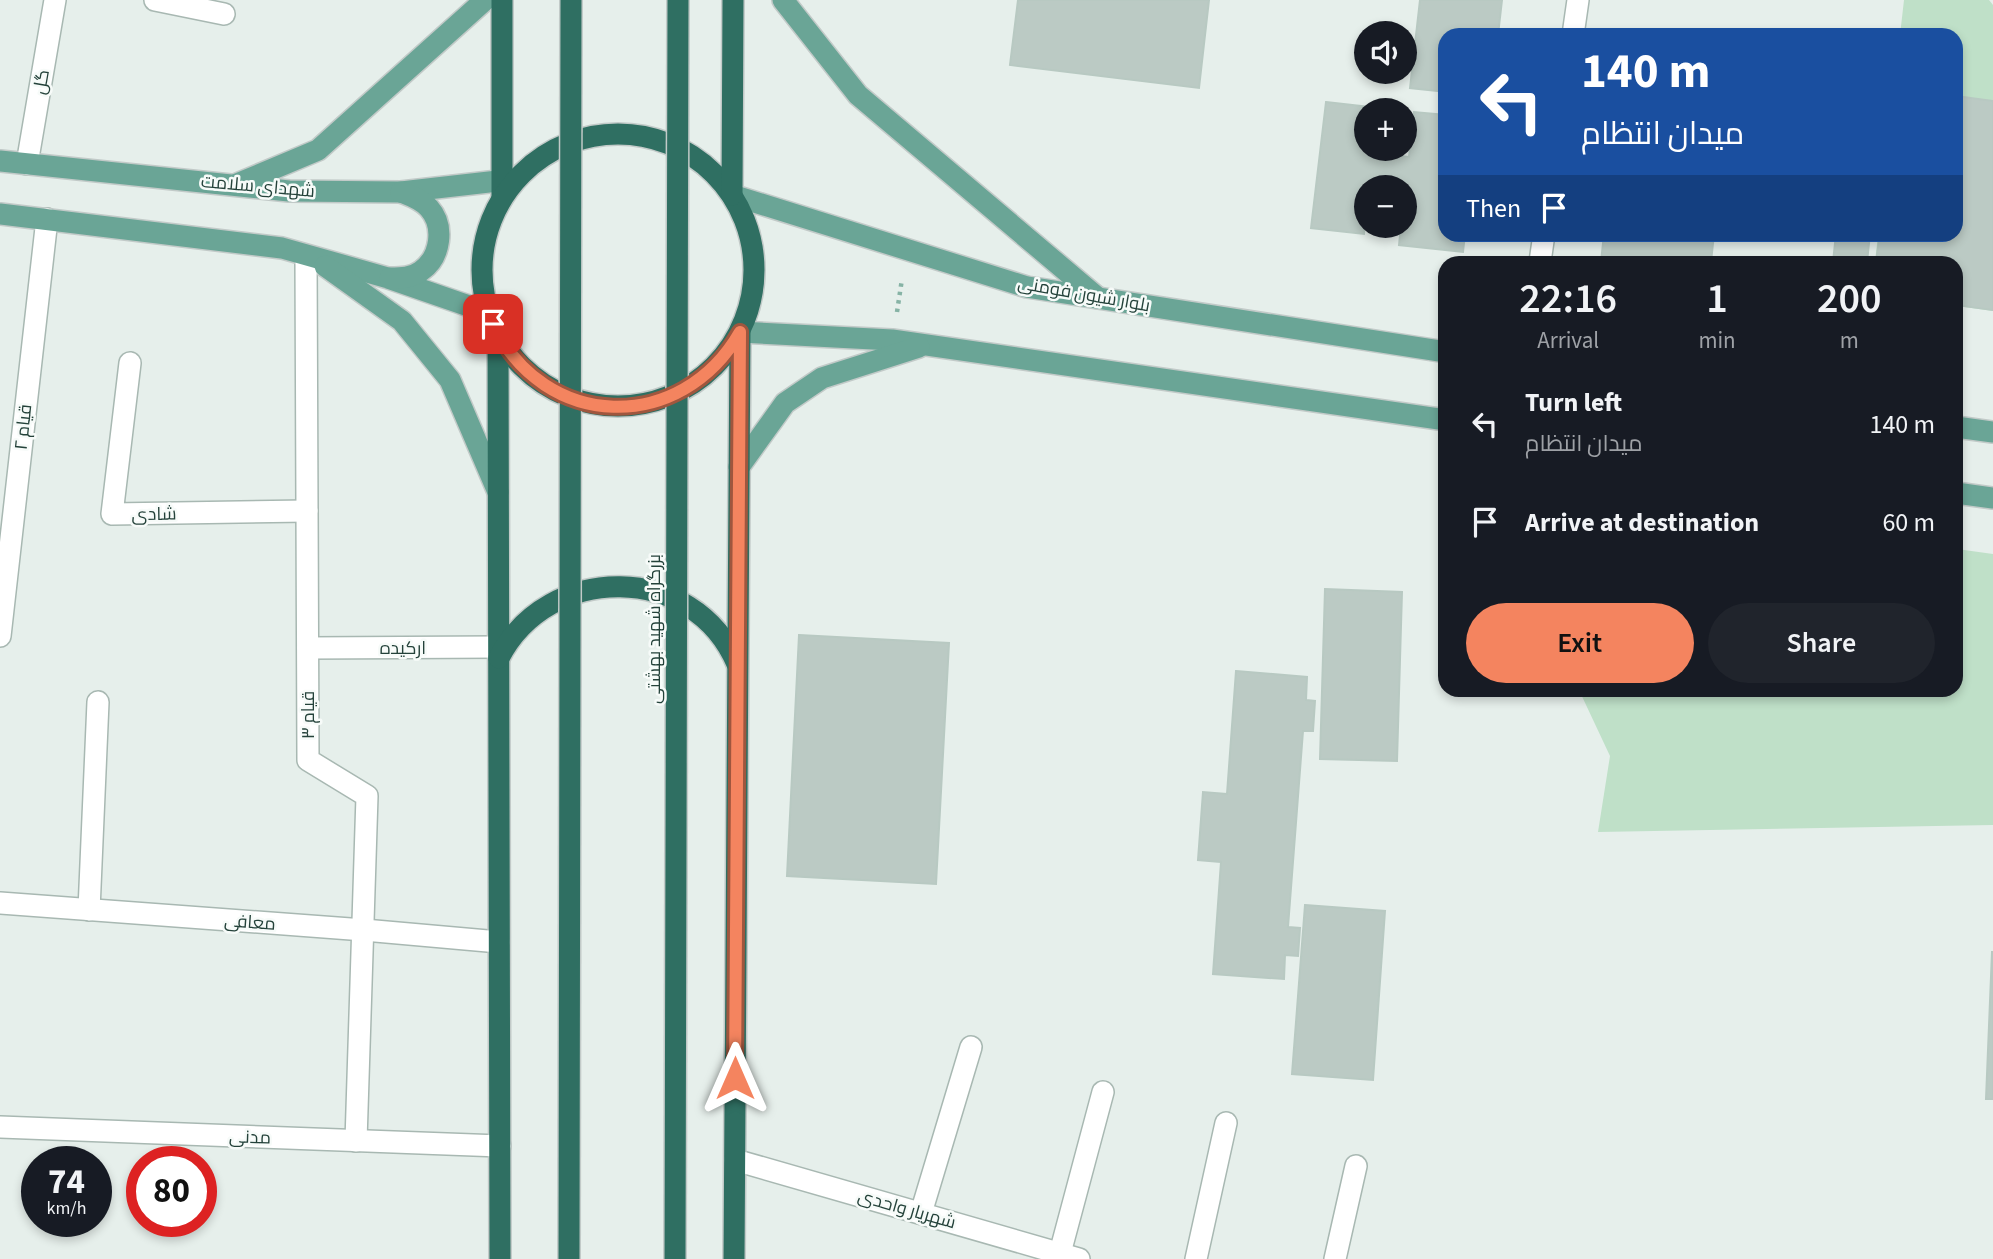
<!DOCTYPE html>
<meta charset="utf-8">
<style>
body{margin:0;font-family:"Source Sans 3",Cairo,sans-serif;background:#20242c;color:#f1f3f6;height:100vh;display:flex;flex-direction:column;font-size:26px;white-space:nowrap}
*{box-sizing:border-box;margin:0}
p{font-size:23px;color:#9ea1a6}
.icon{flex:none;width:38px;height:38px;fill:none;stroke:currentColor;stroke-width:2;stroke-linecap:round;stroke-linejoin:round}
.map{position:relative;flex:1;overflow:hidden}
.panel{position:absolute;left:1438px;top:256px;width:525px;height:441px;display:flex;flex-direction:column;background:#171b24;border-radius:21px;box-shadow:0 4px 10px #0003}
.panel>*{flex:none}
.hud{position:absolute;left:1438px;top:28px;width:525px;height:214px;border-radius:21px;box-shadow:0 4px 10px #0003;background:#1a4fa0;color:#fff;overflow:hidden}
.fabs{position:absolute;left:1354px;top:21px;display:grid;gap:14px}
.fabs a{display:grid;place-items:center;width:63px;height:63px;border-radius:50%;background:#171b24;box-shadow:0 4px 10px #0003;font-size:35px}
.speed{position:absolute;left:21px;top:1146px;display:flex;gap:14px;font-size:35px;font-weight:700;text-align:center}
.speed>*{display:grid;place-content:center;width:91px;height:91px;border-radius:50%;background:#171b24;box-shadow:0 4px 10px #0003;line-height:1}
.speed small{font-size:18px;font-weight:400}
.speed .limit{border:10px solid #d22;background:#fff;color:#111}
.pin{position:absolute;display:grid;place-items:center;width:60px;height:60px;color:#fff;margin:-30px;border-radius:14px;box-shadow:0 4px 10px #0006}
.me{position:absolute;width:77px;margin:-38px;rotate:0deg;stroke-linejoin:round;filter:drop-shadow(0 0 5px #0008)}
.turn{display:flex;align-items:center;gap:24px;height:147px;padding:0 28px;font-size:32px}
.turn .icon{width:91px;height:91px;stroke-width:2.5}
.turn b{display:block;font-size:49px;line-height:60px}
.then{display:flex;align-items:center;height:66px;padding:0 28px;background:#0003;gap:14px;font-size:26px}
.eta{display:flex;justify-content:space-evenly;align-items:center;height:119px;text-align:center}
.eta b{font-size:42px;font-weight:600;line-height:49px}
.cta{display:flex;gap:14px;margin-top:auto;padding:14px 28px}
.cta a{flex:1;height:80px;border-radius:42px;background:#f4845f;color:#111;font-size:28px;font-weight:600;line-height:80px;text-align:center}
.cta a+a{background:#20242c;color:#f1f3f6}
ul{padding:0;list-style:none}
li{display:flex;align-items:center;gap:21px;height:98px;padding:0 28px}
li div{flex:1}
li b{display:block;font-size:26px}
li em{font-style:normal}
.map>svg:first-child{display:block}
.green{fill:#bfe0c8}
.building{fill:#bbcac4;stroke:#b8c9c2;stroke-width:2}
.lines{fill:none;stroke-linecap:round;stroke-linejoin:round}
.minor-casing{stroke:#a8b8b2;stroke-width:24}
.major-casing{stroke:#c2cac8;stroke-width:24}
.highway-casing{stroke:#c2cac8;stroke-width:24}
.path{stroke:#86b3a5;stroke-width:4.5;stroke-dasharray:3.5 5;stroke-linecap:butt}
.minor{stroke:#fff;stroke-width:21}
.major{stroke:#6aa596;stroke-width:21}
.highway{stroke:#2f6f62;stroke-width:21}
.highway-bridge-casing{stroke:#c2cac8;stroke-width:24;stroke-linecap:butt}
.highway-bridge{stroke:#2f6f62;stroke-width:21}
.route-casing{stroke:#9f563e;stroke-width:18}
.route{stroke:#f4845f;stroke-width:12}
.labels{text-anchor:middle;stroke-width:5;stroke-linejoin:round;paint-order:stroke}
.street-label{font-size:18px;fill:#24423a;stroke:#f7fbf9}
</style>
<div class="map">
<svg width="1993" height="1259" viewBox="0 0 1993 1259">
<rect width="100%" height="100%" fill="#e6efeb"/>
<!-- green -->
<g class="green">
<polygon points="1904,0 1989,0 1993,5 1993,311 1957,306 1956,262 1875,262 1878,235 1956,234 1956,35 1900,35"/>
<polygon points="1957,549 1993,554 1993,825 1598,832 1610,756 1579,690 1956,690"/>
</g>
<!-- building -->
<g class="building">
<polygon points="1018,0 1209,0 1199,88 1010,65"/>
<polygon points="1420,0 1502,0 1498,35 1446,35 1446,92 1410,88"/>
<polygon points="1956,96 1993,101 1993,310 1956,305 1956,262 1876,262 1880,234 1956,234"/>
<polygon points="1326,102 1378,108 1378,110 1367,110 1367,149 1374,149 1374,153 1409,157 1414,112 1446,115 1446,234 1465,234 1463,252 1399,245 1401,226 1405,226 1405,187 1367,187 1364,234 1311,228"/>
<polygon points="1604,234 1714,234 1711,262 1601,262"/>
<polygon points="1836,234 1870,234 1867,262 1833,262"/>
<polygon points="1325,589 1402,592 1397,761 1320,759"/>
<polygon points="799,635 949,643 936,884 787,876"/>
<polygon points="1236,671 1307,677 1306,700 1315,701 1313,731 1303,731 1288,927 1300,928 1298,956 1285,955 1284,979 1213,974 1221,862 1198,860 1203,792 1227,794"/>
<polygon points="1305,905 1385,911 1373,1080 1292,1074"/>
<polygon points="1992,952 1993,952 1993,1099 1986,1099"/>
</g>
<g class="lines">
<defs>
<g id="minor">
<polyline points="155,0 224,14"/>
<polyline points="1573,35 1578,0"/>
<polyline points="27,164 55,0"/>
<polyline points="306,256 308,760 367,796 356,1141"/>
<polyline points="1540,262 1544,234"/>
<polyline points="130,363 112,514 307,511"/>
<polyline points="0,636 47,219"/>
<polyline points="308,648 499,647"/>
<polyline points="0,903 364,930 499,942"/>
<polyline points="89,910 98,702"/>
<polyline points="0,1127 500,1146"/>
<polyline points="735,1160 1079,1259"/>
<polyline points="921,1213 971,1047"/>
<polyline points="1060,1253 1103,1092"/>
<polyline points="1196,1259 1226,1123"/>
<polyline points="1335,1259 1356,1166"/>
</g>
<g id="major">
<polyline points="783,0 858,95 1098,298"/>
<polyline points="0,161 289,191 401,192 516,179"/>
<polyline points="237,184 318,150 485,0"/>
<polyline points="732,195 1027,287 1446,352"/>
<polyline points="0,214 282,248 388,278 489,313"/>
<polyline points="325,266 402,321 450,380 498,492"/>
<path d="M390,278C401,278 412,278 421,271C441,257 445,226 429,208C421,199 411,196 401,192"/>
<polyline points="740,332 892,340 1446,420"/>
<polyline points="1956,427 1993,432"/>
<polyline points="739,467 785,403 822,378 919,347"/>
<polyline points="1956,493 1993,498"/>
</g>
<g id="highway">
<polyline points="502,0 502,198"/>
<circle cx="618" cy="270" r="136"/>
<polyline points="732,195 733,0"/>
<polyline points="498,335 500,1259"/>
<path d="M499,658C548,562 694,562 737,664"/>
<polyline points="734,1259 740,332"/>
</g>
</defs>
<!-- minor casing -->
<use href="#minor" class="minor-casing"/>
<!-- major casing -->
<use href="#major" class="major-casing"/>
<!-- highway casing -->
<use href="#highway" class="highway-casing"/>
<!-- path -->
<polyline class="path" points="897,312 902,279"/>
<!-- minor -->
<use href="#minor" class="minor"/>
<!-- major -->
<use href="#major" class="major"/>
<!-- highway -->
<use href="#highway" class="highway"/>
<defs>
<g id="highway-bridge">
<polyline points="569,1259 571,0"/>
<polyline points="675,1259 678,0"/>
</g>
</defs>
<!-- highway-bridge casing -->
<use href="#highway-bridge" class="highway-bridge-casing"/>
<!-- highway-bridge -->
<use href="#highway-bridge" class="highway-bridge"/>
</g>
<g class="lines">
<defs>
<path id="route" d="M493,324C544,431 681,435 740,332L735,1078"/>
</defs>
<!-- route casing -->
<use href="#route" class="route-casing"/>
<!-- route -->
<use href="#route" class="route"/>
</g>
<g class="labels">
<!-- street labels -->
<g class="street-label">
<text transform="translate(41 82) rotate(-80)" y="6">گل</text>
<text transform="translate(258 186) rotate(5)" y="6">شهدای سلامت</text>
<text transform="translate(1084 294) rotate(10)" y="6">بلوار شیون فومنی</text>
<text transform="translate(23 427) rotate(-84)" y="6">قیام ۲</text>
<text transform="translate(154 514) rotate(-1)" y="6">شادی</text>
<text transform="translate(654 629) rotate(-90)" y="6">بزرگراه شهید بهشتی</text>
<text x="403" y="654">ارکیده</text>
<text transform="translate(308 715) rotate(-90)" y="6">قیام ۳</text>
<text transform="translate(250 922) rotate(4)" y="6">معافی</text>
<text transform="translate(250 1137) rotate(2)" y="6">مدنی</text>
<text transform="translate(907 1209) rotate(16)" y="6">شهریار واحدی</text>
</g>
</g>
</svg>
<div class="fabs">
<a><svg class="icon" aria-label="sound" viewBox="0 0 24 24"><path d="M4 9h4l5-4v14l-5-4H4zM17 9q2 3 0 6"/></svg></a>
<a>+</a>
<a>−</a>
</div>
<div class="speed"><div>74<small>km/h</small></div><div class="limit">80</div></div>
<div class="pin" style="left:493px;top:324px;background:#d93025"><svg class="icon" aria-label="arrive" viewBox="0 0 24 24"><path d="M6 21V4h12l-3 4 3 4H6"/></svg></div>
<svg class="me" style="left:735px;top:1078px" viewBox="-20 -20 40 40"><path d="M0-17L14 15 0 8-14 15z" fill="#f4845f" stroke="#fff" stroke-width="4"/></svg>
<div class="hud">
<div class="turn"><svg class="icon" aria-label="left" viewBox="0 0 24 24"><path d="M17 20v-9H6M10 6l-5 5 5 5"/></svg><div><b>140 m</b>میدان انتظام</div></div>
<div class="then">Then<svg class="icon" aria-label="arrive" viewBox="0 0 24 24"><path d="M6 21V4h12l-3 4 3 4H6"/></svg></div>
</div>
<section class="panel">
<div class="eta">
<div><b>22:16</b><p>Arrival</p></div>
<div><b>1</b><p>min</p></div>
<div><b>200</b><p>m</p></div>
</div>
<ul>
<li><svg class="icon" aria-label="left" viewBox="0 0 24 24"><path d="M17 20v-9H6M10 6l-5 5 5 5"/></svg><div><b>Turn left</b><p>میدان انتظام</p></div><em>140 m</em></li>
<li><svg class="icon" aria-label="arrive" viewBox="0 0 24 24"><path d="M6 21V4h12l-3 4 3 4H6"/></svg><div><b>Arrive at destination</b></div><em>60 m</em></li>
</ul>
<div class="cta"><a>Exit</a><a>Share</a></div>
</section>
</div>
